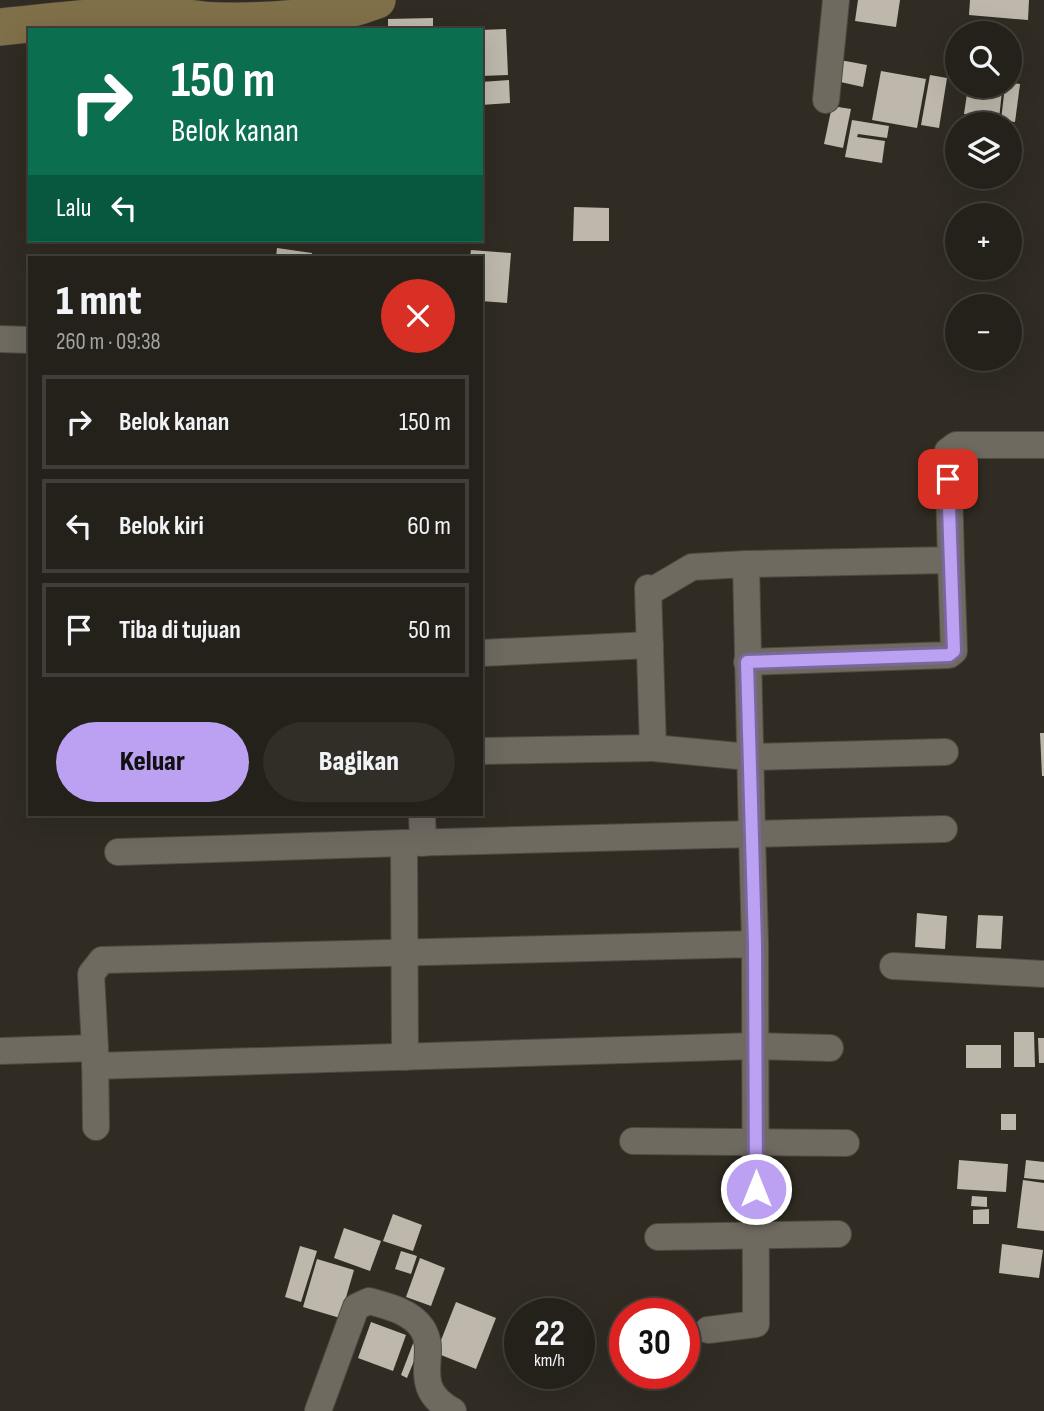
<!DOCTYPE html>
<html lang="id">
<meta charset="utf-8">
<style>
body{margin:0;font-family:"Sofia Sans Condensed",sans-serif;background:#302e27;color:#f1f3f6;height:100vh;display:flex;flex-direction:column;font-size:26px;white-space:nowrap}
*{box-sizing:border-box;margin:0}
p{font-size:23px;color:#a3a3a2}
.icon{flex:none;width:38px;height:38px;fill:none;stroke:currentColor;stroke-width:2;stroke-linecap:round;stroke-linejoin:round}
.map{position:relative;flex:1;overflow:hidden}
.side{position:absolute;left:28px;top:256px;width:455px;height:560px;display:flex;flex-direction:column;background:#24211a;border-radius:0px;box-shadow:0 7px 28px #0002,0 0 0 2px #413e39}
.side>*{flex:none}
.top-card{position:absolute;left:28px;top:28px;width:455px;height:214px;border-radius:0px;box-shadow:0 7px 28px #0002,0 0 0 2px #413e39;background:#0b6e4f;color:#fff;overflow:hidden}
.controls{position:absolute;left:945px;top:21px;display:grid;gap:14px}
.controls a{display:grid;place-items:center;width:77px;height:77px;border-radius:50%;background:#24211a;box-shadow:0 7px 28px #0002,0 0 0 2px #413e39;font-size:35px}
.speed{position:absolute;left:504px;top:1298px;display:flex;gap:14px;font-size:35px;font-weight:700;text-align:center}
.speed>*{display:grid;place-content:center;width:91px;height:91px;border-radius:50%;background:#24211a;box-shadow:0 7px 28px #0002,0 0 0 2px #413e39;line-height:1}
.speed small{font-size:18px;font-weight:400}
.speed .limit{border:10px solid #d22;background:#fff;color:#111}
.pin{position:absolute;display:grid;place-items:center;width:60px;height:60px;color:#fff;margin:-30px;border-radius:14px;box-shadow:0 4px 10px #0006}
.me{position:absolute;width:77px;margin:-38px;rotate:0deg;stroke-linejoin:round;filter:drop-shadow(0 0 5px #0008)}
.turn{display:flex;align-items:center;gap:24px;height:147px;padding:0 28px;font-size:32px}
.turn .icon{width:91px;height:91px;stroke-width:2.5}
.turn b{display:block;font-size:49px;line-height:60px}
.then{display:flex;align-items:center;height:66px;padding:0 28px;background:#0003;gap:14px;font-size:26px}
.round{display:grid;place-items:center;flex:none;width:74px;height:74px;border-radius:37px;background:#302e27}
.headline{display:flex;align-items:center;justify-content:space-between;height:119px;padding:0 28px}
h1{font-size:42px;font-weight:800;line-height:52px}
.cta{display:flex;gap:14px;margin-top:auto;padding:14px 28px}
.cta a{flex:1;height:80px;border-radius:42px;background:#bca0f2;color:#111;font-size:28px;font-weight:800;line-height:80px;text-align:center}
.cta a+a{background:#302e27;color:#f1f3f6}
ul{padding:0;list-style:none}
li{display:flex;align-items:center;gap:21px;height:94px;margin:0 14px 10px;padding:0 14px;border:4px solid #413e39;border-radius:0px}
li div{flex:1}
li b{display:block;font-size:26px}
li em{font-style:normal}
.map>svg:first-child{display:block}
.building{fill:#bdb7ac}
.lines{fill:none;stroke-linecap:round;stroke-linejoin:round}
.street-casing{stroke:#4e4a43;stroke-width:28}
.secondary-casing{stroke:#4e4a43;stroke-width:38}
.street{stroke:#6f6a60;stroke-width:26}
.secondary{stroke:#807049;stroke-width:37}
.route-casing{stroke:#7a689d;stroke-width:18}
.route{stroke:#bca0f2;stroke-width:12}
</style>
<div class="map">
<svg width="1044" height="1411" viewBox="0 0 1044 1411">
<rect width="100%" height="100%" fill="#302c23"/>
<!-- building -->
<g class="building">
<polygon points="858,0 900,0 896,27 855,21"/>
<polygon points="970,0 1029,0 1028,20 969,15"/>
<polygon points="433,18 433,30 388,30 388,19"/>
<polygon points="506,29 508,75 481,76 481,30"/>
<polygon points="840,60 867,65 863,87 836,81"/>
<polygon points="881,71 926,79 917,128 872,120"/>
<polygon points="930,75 947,78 939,128 921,125"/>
<polygon points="509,80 510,103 481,105 481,82"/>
<polygon points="1010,83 1020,84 1015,122 1001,120 1005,86"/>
<polygon points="968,87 1002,91 999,119 964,114"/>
<polygon points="832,106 851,109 843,148 824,144"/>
<polygon points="852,120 889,126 887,138 858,134 857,137 885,141 882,163 845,157"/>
<polygon points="574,207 609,208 609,241 573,241"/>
<polygon points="277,248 312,253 312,257 276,257"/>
<polygon points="471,250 511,253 507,303 481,301 481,257 470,257"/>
<polygon points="1040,733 1044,733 1044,776 1042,776"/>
<polygon points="917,913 947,916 945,949 915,947"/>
<polygon points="978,915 1003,916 1001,949 976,948"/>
<polygon points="1014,1032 1034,1032 1035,1067 1014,1067"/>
<polygon points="1038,1038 1044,1038 1044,1063 1039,1063"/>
<rect x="966" y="1045" width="35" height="23"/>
<rect x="1001" y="1114" width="15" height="16"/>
<polygon points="959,1160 1008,1164 1006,1192 957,1189"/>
<polygon points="1026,1160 1044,1162 1044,1180 1024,1178"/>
<polygon points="1023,1180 1044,1183 1044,1231 1017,1228"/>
<polygon points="972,1196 987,1197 987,1207 971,1206"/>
<polygon points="989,1209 989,1224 973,1224 973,1210"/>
<polygon points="393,1214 422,1225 413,1251 383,1241"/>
<polygon points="344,1228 381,1241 370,1271 334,1258"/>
<polygon points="1002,1244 1043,1250 1039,1278 999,1273"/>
<polygon points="300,1246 317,1251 301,1302 285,1297"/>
<polygon points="401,1251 417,1256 411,1274 395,1269"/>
<polygon points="420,1258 445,1268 431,1306 406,1297"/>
<polygon points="317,1259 354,1270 340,1318 303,1307"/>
<polygon points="456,1302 496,1318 476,1369 436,1353"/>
<polygon points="371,1322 406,1335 393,1371 358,1358"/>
<polygon points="414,1341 421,1344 407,1378 401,1375"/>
</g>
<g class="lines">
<defs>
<g id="street">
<polyline points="826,100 836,0"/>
<polyline points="0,339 30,340"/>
<polyline points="746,564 951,560 948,451 956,445 1044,445"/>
<polyline points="481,653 650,645"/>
<polyline points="747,662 949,655 954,651 951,560"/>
<polyline points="481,751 653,748"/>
<polyline points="422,814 423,843"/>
<polyline points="944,829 752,834 746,564 692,567 653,590 648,588 653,748 749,757 945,752"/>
<polyline points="404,843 752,834 755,944"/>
<polyline points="118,852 404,843 405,1057"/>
<polyline points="893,966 1044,974"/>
<polyline points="95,1048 91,974 102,960 755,944 756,1324 708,1330"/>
<polyline points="0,1051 95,1048 96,1127"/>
<polyline points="95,1066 755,1046 830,1048"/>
<polyline points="633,1141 846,1143"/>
<polyline points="658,1237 838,1234"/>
<path d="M318,1411L356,1307L369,1301C387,1306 410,1311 422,1328C440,1355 407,1386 453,1411"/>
</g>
<path id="secondary" d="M0,27C51,22 103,15 155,15C176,15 197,21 219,21C271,22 328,19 377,0"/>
</defs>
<!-- street casing -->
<use href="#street" class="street-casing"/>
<!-- secondary casing -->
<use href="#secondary" class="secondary-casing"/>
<!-- street -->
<use href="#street" class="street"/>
<!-- secondary -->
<use href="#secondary" class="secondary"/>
</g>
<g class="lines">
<defs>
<polyline id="route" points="756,1189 755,944 747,662 949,655 954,651 948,479"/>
</defs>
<!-- route casing -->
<use href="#route" class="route-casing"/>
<!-- route -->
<use href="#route" class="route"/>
</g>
</svg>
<div class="controls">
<a><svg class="icon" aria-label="search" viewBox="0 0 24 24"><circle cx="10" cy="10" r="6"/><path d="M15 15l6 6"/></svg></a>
<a><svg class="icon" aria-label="layers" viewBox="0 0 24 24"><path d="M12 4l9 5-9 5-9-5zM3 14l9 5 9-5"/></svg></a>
<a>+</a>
<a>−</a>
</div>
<div class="speed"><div>22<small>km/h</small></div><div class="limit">30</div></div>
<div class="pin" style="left:948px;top:479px;background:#d93025"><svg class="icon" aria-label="arrive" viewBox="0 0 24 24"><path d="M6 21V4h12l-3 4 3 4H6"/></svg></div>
<svg class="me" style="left:756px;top:1189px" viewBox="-20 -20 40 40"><circle r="17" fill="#bca0f2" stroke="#fff" stroke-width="3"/><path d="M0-11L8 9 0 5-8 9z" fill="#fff"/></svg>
<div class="top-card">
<div class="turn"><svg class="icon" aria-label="right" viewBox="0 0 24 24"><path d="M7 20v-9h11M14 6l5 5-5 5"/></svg><div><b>150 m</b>Belok kanan</div></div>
<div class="then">Lalu<svg class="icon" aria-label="left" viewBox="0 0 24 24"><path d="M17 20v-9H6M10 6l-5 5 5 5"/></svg></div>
</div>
<section class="side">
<div class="headline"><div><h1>1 mnt</h1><p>260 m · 09:38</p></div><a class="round" style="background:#d93025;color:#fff"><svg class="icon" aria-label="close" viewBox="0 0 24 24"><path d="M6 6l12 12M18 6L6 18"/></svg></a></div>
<ul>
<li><svg class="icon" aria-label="right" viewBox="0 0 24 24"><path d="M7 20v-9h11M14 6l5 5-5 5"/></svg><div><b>Belok kanan</b></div><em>150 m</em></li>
<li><svg class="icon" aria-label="left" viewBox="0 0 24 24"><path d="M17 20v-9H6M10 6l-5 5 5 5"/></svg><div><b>Belok kiri</b></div><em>60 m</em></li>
<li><svg class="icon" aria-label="arrive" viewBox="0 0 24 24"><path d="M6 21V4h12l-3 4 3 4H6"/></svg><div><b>Tiba di tujuan</b></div><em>50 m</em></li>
</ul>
<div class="cta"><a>Keluar</a><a>Bagikan</a></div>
</section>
</div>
